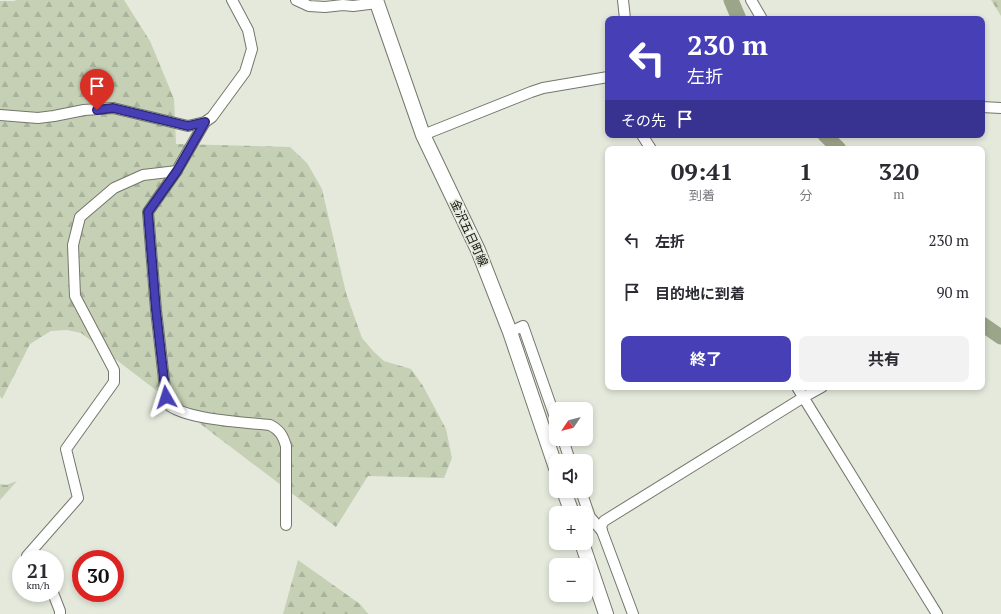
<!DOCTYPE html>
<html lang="ja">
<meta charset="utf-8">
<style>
body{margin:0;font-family:"PT Serif","Noto Sans JP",serif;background:#f2f2f3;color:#2b2b33;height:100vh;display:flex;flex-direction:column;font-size:15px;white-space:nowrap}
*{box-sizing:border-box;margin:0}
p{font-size:13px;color:#7c7c81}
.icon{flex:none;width:22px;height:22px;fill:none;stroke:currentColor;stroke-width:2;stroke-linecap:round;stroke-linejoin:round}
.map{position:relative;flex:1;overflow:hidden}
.panel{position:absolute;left:605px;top:146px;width:380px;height:244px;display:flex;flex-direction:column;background:#fff;border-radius:8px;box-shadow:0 2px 6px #0003}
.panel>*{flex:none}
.hud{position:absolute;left:605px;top:16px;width:380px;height:122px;border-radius:8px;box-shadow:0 2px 6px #0003;background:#473fb5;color:#fff;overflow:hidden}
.needle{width:26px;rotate:235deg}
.tools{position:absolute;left:549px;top:402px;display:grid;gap:8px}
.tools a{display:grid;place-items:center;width:44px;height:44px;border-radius:8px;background:#fff;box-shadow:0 2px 6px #0003;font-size:20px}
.speed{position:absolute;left:12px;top:550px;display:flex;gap:8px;font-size:20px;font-weight:700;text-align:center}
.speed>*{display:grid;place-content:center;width:52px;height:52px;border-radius:50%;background:#fff;box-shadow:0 2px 6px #0003;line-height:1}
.speed small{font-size:10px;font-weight:400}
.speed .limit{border:6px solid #d22;background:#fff;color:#111}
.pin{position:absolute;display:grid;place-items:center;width:34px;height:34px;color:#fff;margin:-41px -17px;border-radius:50% 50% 50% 0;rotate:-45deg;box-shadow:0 0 4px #0007}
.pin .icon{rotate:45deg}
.me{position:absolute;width:44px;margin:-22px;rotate:354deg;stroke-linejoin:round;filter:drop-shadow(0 0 3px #0008)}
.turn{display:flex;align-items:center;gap:14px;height:84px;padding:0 16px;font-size:18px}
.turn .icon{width:52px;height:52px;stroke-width:2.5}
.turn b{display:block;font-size:28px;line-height:34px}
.then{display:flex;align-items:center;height:38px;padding:0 16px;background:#0003;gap:8px;font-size:15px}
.eta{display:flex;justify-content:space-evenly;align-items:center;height:68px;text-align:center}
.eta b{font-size:24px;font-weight:700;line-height:28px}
.cta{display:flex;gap:8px;margin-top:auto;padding:8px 16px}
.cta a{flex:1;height:46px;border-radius:8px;background:#473fb5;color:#fff;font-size:16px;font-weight:700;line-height:46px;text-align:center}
.cta a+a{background:#f2f2f3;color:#2b2b33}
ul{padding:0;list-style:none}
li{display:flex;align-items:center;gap:12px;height:52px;padding:0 16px}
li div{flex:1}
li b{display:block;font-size:15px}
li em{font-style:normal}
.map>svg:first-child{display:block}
.forest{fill:url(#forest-firs)}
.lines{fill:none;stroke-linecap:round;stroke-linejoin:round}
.river{stroke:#9ba589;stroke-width:15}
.street-casing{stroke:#73776c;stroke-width:12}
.secondary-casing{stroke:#73776c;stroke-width:16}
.street{stroke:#fff;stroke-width:10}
.secondary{stroke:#fff;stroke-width:14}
.route-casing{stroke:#2e2976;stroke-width:10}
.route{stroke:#473fb5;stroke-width:7}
.labels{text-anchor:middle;stroke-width:3.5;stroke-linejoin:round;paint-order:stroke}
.street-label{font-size:12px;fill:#10110d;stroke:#e4e9dc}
</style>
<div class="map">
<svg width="1001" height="614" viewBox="0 0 1001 614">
<defs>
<pattern id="forest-firs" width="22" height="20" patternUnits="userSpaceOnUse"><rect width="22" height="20" fill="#c6d0b5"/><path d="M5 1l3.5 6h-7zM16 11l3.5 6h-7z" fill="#a9b29a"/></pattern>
</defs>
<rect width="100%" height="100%" fill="#e4e9dc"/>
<!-- forest -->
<g class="forest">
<polygon points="17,0 124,0 150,41 174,99 176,144 290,147 307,163 322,189 346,293 362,338 374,352 384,361 411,369 423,386 446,429 452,458 444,478 368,476 336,527 81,333 67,330 51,331 30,344 2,399 0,396 0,1 14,1"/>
<polygon points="991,0 1001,0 1001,16"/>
<polygon points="17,481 0,500 0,484 6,485"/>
<polygon points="298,560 360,604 368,614 283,614"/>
</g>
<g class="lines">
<!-- river -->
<g class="river">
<polyline points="731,0 739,19"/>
<polyline points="825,135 839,149"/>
<polyline points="982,324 1001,337"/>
</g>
<defs>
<g id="street">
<polyline points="296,0 309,6 325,7 343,5 353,6 377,3"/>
<polyline points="623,0 625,19"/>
<polyline points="751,0 762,19"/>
<polyline points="982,107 1001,108"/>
<polyline points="0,115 38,118 54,116 84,110 113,108 188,126 205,122 212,117 245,72 252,49 248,30 232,0"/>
<path d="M205,122L176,172L148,212L156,310L166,397L170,406C191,420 243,422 270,425C280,430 283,436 286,446V525"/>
<polyline points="423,135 531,92 543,88 608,77"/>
<polyline points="642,135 651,149"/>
<polyline points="510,332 523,326 556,420"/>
<polyline points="797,387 937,614"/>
<polyline points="563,439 570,461"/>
<polyline points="581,491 590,517 602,531"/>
<polyline points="27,559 27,556 78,498 66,449 114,382 114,370 75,296 73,245 80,217 114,188 143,175 177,171"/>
<polyline points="53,593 60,611 60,614"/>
<polyline points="633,614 602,531 601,526 604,521 804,397 822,387"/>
</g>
<g id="secondary">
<polyline points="376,0 423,135 478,250 510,332 556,468"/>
<polyline points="564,491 572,513"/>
<polyline points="582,543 606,614"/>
</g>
</defs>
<!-- street casing -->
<use href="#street" class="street-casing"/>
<!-- secondary casing -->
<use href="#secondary" class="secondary-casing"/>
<!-- street -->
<use href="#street" class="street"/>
<!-- secondary -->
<use href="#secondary" class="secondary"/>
</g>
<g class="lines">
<defs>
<polyline id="route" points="97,110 113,108 188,126 205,122 177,171 148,212 156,310 166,397"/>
</defs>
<!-- route casing -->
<use href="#route" class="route-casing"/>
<!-- route -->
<use href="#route" class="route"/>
</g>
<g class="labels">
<!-- street labels -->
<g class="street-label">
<text transform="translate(469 233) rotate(65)" y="4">金沢五日町線</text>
</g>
</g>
</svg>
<div class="tools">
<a><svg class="needle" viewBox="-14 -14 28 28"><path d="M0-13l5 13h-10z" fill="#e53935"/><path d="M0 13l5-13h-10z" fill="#7c7c81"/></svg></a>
<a><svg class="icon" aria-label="sound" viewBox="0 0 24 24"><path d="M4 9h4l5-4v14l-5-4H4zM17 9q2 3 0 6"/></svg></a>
<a>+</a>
<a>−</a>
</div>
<div class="speed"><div>21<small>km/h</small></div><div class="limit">30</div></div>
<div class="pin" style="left:97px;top:110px;background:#d93025"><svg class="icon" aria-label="arrive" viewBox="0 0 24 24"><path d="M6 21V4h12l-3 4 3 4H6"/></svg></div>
<svg class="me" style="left:166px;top:397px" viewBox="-20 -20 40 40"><path d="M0-17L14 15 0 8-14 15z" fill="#473fb5" stroke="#fff" stroke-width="4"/></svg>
<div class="hud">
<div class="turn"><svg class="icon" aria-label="left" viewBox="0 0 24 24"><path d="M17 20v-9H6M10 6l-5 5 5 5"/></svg><div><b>230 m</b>左折</div></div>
<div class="then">その先<svg class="icon" aria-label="arrive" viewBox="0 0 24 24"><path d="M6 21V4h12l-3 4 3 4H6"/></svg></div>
</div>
<section class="panel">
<div class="eta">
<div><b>09:41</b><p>到着</p></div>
<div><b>1</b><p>分</p></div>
<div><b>320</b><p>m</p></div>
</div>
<ul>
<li><svg class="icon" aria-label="left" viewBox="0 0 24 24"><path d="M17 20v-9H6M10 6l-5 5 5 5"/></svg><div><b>左折</b></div><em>230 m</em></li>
<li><svg class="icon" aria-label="arrive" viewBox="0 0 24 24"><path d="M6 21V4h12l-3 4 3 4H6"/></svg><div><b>目的地に到着</b></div><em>90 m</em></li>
</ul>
<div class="cta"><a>終了</a><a>共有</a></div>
</section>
</div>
